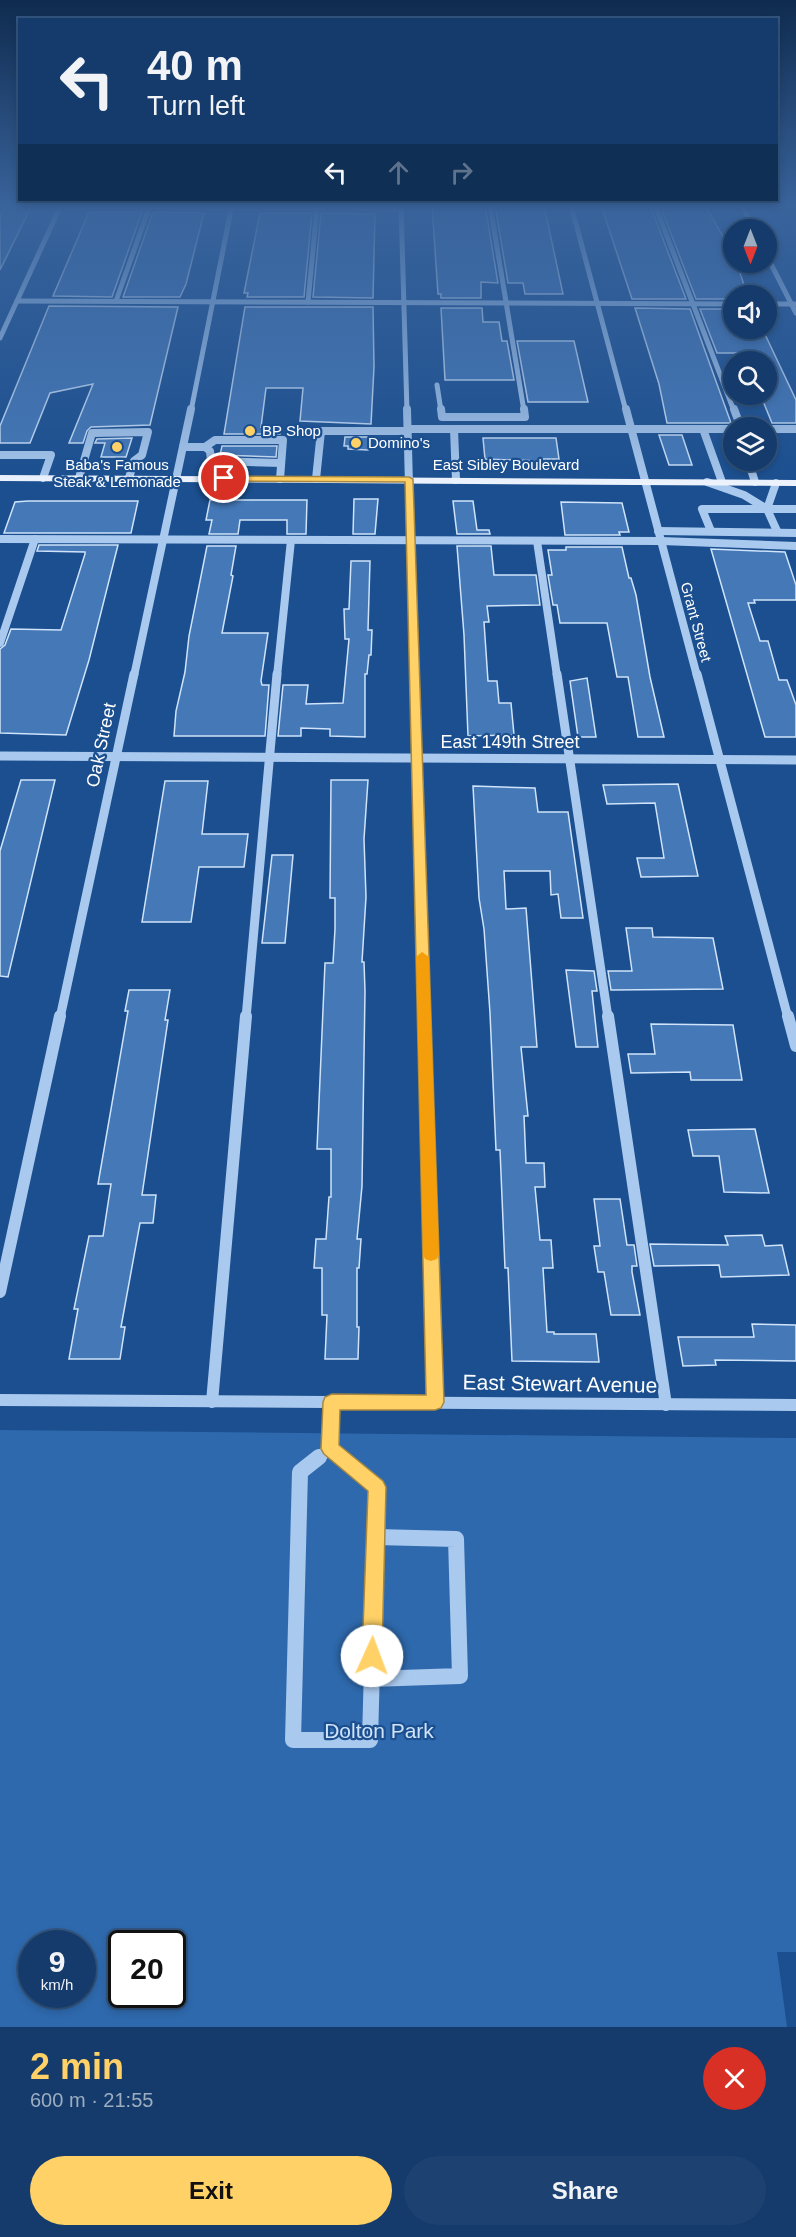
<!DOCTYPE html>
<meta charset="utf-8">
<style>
body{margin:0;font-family:Helvetica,sans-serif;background:#1d4271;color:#f1f3f6;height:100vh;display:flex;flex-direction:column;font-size:22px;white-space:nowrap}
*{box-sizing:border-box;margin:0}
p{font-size:20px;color:#9dadc1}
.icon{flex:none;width:33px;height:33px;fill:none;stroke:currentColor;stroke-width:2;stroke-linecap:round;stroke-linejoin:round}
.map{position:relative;height:2027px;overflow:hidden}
.sheet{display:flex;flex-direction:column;background:#143b6b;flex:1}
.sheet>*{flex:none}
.banner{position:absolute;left:18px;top:18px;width:760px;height:183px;border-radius:0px;box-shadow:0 3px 9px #0003,0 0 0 2px #33557e;background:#143b6b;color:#f1f3f6;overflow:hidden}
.needle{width:39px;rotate:180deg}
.controls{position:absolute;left:723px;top:219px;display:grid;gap:12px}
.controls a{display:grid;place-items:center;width:54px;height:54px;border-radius:50%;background:#143b6b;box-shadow:0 3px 9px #0003,0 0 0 2px #33557e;font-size:30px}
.speed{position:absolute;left:18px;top:1930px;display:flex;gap:12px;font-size:30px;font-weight:700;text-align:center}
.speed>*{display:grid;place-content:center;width:78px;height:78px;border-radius:50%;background:#143b6b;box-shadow:0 3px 9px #0003,0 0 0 2px #33557e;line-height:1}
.speed small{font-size:15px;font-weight:400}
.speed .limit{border:3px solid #111;border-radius:9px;background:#fff;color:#111}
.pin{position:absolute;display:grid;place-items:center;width:51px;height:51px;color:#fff;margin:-26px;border:3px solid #fff;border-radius:50%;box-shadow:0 2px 6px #0007}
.me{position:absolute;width:66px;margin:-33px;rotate:2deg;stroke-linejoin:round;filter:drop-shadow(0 0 4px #0008)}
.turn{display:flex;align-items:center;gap:21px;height:126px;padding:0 30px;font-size:27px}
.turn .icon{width:78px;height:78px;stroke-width:2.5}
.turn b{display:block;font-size:42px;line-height:51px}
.lanes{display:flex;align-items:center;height:57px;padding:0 30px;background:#0003;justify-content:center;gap:30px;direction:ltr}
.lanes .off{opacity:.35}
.round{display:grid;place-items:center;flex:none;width:63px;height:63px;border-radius:32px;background:#1d4271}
.summary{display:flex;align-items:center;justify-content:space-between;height:102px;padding:0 30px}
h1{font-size:36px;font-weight:600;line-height:45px;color:#ffd166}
.primary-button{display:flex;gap:12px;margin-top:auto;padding:12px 30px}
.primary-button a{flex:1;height:69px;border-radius:36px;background:#ffd166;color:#111;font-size:24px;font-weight:600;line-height:69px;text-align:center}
.primary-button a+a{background:#1d4271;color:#f1f3f6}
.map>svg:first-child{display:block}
.green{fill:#2e69ad;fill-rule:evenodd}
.building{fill:#4478b7;stroke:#cfe3fa;stroke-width:1.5}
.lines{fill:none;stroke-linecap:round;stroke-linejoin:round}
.minor-far4{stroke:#a9c9ee;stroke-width:5}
.minor-far3{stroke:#a9c9ee;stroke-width:8}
.minor-far2{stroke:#a9c9ee;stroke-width:9}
.minor-far1{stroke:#a9c9ee;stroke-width:12}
.minor{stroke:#a9c9ee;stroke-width:16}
.major{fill:#f0f6ff;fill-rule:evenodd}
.route{fill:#ffd166;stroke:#a68842;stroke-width:1.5}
.slow{fill:#f59e0b}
.poi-dot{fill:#ffd166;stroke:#1b4f8f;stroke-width:2}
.labels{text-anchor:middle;stroke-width:4.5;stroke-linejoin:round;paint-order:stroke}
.far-poi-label{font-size:15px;fill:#fff;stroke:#1b4f8f;text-anchor:start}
.far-street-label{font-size:15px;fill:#fff;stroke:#1b4f8f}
.street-label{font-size:18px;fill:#fff;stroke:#1b4f8f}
.near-street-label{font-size:21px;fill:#fff;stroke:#1b4f8f}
.near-park-label{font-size:21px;fill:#cfe3fa;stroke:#1b4f8f}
</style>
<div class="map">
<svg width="796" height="2027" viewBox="0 0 796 2027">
<rect width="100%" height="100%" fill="#1b4f8f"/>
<!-- green -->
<path class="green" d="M0,1430L796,1438V1952H777L787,2027H0ZM32,1944H82V1995H32ZM122,1944H172V1995H122Z"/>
<!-- building -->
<g class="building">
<polygon points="6,205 32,205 0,270 0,214"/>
<polygon points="432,205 485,205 498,283 481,282 481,298 441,298 441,294 438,294"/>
<polygon points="495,205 544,205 563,294 525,294 523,283 508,283"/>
<polygon points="601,205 650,205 686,299 632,299"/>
<polygon points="660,205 705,205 733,254 734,262 736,262 748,296 734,296 734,299 696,299"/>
<polygon points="89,212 142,212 112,297 53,296"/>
<polygon points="153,212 204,213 186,284 180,297 123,297"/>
<polygon points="260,213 312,213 304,297 247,297 248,293 244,293"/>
<polygon points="321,213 375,214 373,298 313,297"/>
<polygon points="49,306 178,307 150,425 91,427 87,431 83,443 69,443 93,384 50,393 30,443 0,443 0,426"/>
<polygon points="245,307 373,307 374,367 371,424 300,421 303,388 266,388 261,427 281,427 280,434 224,434"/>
<polygon points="441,308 482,308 483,322 499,322 502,341 507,341 514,380 445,380"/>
<polygon points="635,308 690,309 731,423 667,423 659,384"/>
<polygon points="700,309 734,309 734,328 762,328 796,400 796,423 772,423 760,394 766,394 766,358 750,358 748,353 717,353"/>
<polygon points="517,341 574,341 588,402 528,402"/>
<polygon points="659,435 682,435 692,465 669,465"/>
<polygon points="345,437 369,437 368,450 348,449 348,446 344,446"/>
<polygon points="132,438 126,457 101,457 105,443 95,443 97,439"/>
<polygon points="483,438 556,438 559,459 539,459 539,461 485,459"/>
<polygon points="222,446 277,446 276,457 220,455"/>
<polygon points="354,499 378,499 375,534 353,534"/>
<polygon points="210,500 307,500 306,534 287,534 287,520 240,520 238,534 209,534 212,520 206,520"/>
<polygon points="28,501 138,501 131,533 4,533 15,502"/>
<polygon points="453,501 473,501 477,530 489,530 490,534 457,534"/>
<polygon points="561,502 622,503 629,532 619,532 620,535 565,535"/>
<polygon points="39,545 118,545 89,660 66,735 0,733 0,649 5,645 11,629 61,630 85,554 85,552 37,551"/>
<polygon points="207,546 236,546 231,575 233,576 222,633 268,633 261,681 262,685 269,685 265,736 174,736 176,711 185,672 189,636"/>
<polygon points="457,546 491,546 494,575 536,575 540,605 487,606 489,622 484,622 488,681 497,681 499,703 511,703 514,735 468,736 464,635"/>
<polygon points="566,547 622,547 629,578 631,578 636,595 650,677 664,737 638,737 628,677 617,677 607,623 560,623 557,605 553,605 548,575 552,575 548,550 566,550"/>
<polygon points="711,549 785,552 796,585 796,600 754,600 755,603 748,603 760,641 768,641 779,680 787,680 796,705 796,737 765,737"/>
<polygon points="351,561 370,561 368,630 372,630 371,655 369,655 367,674 365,674 365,737 330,736 330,729 301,728 301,736 278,736 283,685 308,685 306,704 343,703 349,639 345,639 344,609 349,609"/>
<polygon points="587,678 596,737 578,737 570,681"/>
<polygon points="21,780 55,780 8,977 0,976 0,851"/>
<polygon points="331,780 368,780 364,839 366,897 362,962 364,962 365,991 362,1186 357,1239 361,1239 359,1268 357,1268 357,1327 359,1327 358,1359 325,1359 327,1315 322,1315 322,1268 314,1268 316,1239 326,1239 329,1197 331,1197 331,1149 317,1149 325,963 333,963 335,929 335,898 330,898"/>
<polygon points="165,781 208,781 202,834 248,834 244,867 199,867 191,922 142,922"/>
<polygon points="678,784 698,876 641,877 637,858 664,858 655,803 607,804 603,785"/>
<polygon points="473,786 535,788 538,812 568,812 583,918 561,918 558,894 551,895 550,871 504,871 506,909 526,908 537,1047 521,1047 528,1116 524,1116 526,1163 544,1163 545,1187 535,1187 540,1240 551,1240 553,1268 543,1268 547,1332 554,1332 554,1334 596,1334 599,1362 512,1361 508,1268 505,1268 500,1150 496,1150 490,1013 484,929 479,898"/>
<polygon points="272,855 293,855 285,943 262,943"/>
<polygon points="626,928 652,928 653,937 713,938 723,989 611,990 608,971 632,971"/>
<polygon points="566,970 594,971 597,991 592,991 598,1047 576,1047"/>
<polygon points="129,990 170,990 165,1020 168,1020 142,1195 156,1195 153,1223 140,1223 121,1327 125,1327 120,1359 69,1359 78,1309 74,1309 89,1236 103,1236 111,1184 98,1184 128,1011 125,1011"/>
<polygon points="651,1024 733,1025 742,1080 691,1080 690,1072 631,1073 628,1054 655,1054"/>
<polygon points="755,1129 769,1193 724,1192 719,1156 693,1156 688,1130"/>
<polygon points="594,1199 620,1199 627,1245 634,1245 637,1266 632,1266 632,1272 640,1315 611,1315 604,1272 598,1272 594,1246 600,1246"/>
<polygon points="762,1235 765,1246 782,1245 789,1275 721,1277 719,1265 654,1266 650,1244 728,1245 725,1236"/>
<polygon points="752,1324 796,1325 796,1361 715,1360 716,1365 683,1366 678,1337 754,1337"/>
</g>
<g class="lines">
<!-- minor-far4 -->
<g class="minor-far4">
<polyline points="401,205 407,411"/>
<polyline points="490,205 524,411"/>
<polyline points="571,205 626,411"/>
<polyline points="655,205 734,411"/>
<polyline points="742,205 754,230"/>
<polyline points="60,207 401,209"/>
<polyline points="766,254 796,313"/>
<polyline points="17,301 734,304"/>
<polyline points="116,301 149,208"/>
<polyline points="308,302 317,208"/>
<polyline points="766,304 796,304"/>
<polyline points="0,338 61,205"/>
<polyline points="437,385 441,411"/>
<polyline points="191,411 232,205"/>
</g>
<!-- minor-far3 -->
<g class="minor-far3">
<polyline points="407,409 414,676"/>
<polyline points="441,409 442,417 525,417 524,409"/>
<polyline points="626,409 697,676"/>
<polyline points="734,409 741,428"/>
<polyline points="408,429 734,429"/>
<polyline points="454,429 456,480"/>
<polyline points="703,429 722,482"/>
<polyline points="766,429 796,429"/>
<polyline points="183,447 205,447 215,440 283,440 280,479"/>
<polyline points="205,447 210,451 211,461 281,463"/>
<polyline points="0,455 51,455 43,478"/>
<polyline points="748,460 755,482"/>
<polyline points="79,478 92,433 148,432 142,455 134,461 129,478"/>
<polyline points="316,479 321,431 408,431"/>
<polyline points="707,482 744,495 767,509 777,531"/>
<polyline points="767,509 776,483"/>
<polyline points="658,531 796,533"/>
<polyline points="711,531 702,509 796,509"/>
<polyline points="0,539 661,541 796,546"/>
<polyline points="537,541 557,676"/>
<polyline points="0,643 35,539"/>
<polyline points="134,676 191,409"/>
<polyline points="277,676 291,540"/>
</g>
<!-- minor-far2 -->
<g class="minor-far2">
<polyline points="414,674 424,1018"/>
<polyline points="557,674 608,1018"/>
<polyline points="697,674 788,1018"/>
<polyline points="0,756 796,760"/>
<polyline points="60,1018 134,674"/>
<polyline points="246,1018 277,674"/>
</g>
<!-- minor-far1 -->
<g class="minor-far1">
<polyline points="424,1016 435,1402"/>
<polyline points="608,1016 666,1405"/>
<polyline points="788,1016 796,1046"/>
<polyline points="0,1292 60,1016"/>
<polyline points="0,1400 796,1405"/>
<polyline points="212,1402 246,1016"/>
<polyline points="330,1448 343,1459"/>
<polyline points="330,1448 332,1402"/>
<polyline points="317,1459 330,1448"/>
</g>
<!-- minor -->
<g class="minor">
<polyline points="319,1457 300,1472 293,1740 370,1740 377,1487 341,1457"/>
<polyline points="371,1679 460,1676 456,1539 376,1537"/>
</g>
<!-- major -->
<polygon class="major" points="0,475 796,480 796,486 0,481"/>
</g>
<!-- sky -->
<linearGradient id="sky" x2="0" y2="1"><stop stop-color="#0f2b4f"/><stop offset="0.42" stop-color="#39639b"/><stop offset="1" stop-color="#39639b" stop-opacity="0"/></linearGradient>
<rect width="796" height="489" fill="url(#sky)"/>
<!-- route -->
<polygon class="route" points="220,476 409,477 413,479 444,1402 441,1408 435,1410 340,1410 339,1445 383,1481 386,1487 382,1656 379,1662 372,1665 365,1662 362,1656 368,1491 324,1454 321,1449 323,1402 325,1397 332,1394 426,1395 405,482 224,481 220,480"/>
<!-- slow -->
<polygon class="slow" points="422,952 429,957 439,1254 437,1259 431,1261 425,1259 423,1254 416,957"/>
<!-- markers -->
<g class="poi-dot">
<circle cx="250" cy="431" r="6"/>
<circle cx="356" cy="443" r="6"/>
<circle cx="117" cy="447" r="6"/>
</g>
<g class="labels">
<!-- far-poi labels -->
<g class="far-poi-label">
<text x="262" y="436">BP Shop</text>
<text x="368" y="448">Domino's</text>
<text x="117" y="470" text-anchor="middle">Baba's Famous<tspan x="117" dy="17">Steak &amp; Lemonade</tspan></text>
</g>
<!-- far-street labels -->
<g class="far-street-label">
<text x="506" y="470">East Sibley Boulevard</text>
<text transform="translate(696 622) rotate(75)" y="5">Grant Street</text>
</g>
<!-- street labels -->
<g class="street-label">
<text x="510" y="748">East 149th Street</text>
<text transform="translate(101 745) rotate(-78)" y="6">Oak Street</text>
</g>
<!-- near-street labels -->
<g class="near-street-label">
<text transform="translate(560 1384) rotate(1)" y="7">East Stewart Avenue</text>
</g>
<!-- near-park labels -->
<g class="near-park-label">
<text x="379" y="1738">Dolton Park</text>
</g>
</g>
</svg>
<div class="controls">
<a><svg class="needle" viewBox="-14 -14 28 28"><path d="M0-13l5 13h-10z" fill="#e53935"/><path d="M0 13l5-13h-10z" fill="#9dadc1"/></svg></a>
<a><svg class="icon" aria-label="sound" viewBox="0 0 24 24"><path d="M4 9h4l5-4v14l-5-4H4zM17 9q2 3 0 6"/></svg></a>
<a><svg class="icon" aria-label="search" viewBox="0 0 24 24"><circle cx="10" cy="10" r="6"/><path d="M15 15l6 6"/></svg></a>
<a><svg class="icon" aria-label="layers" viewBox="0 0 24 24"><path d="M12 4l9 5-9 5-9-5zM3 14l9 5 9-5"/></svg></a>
</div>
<div class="speed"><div>9<small>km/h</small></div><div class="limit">20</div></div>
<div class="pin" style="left:224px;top:478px;background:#d93025"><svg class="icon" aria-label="arrive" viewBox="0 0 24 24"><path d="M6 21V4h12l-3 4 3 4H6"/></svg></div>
<svg class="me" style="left:372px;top:1656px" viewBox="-20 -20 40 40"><circle r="19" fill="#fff"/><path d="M0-13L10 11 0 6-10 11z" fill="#ffd166"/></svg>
<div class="banner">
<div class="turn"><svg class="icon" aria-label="left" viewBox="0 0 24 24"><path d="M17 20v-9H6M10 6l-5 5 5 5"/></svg><div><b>40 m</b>Turn left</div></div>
<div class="lanes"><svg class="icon" aria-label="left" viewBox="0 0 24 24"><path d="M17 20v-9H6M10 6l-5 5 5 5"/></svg><svg class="icon off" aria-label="ahead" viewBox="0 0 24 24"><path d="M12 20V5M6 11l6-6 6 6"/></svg><svg class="icon off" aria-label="right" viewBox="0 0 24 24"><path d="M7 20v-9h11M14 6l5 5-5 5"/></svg></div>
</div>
</div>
<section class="sheet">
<div class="summary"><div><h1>2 min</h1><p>600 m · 21:55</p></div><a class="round" style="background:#d93025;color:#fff"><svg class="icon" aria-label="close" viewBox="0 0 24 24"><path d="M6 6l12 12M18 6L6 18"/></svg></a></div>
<div class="primary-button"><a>Exit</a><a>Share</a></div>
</section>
